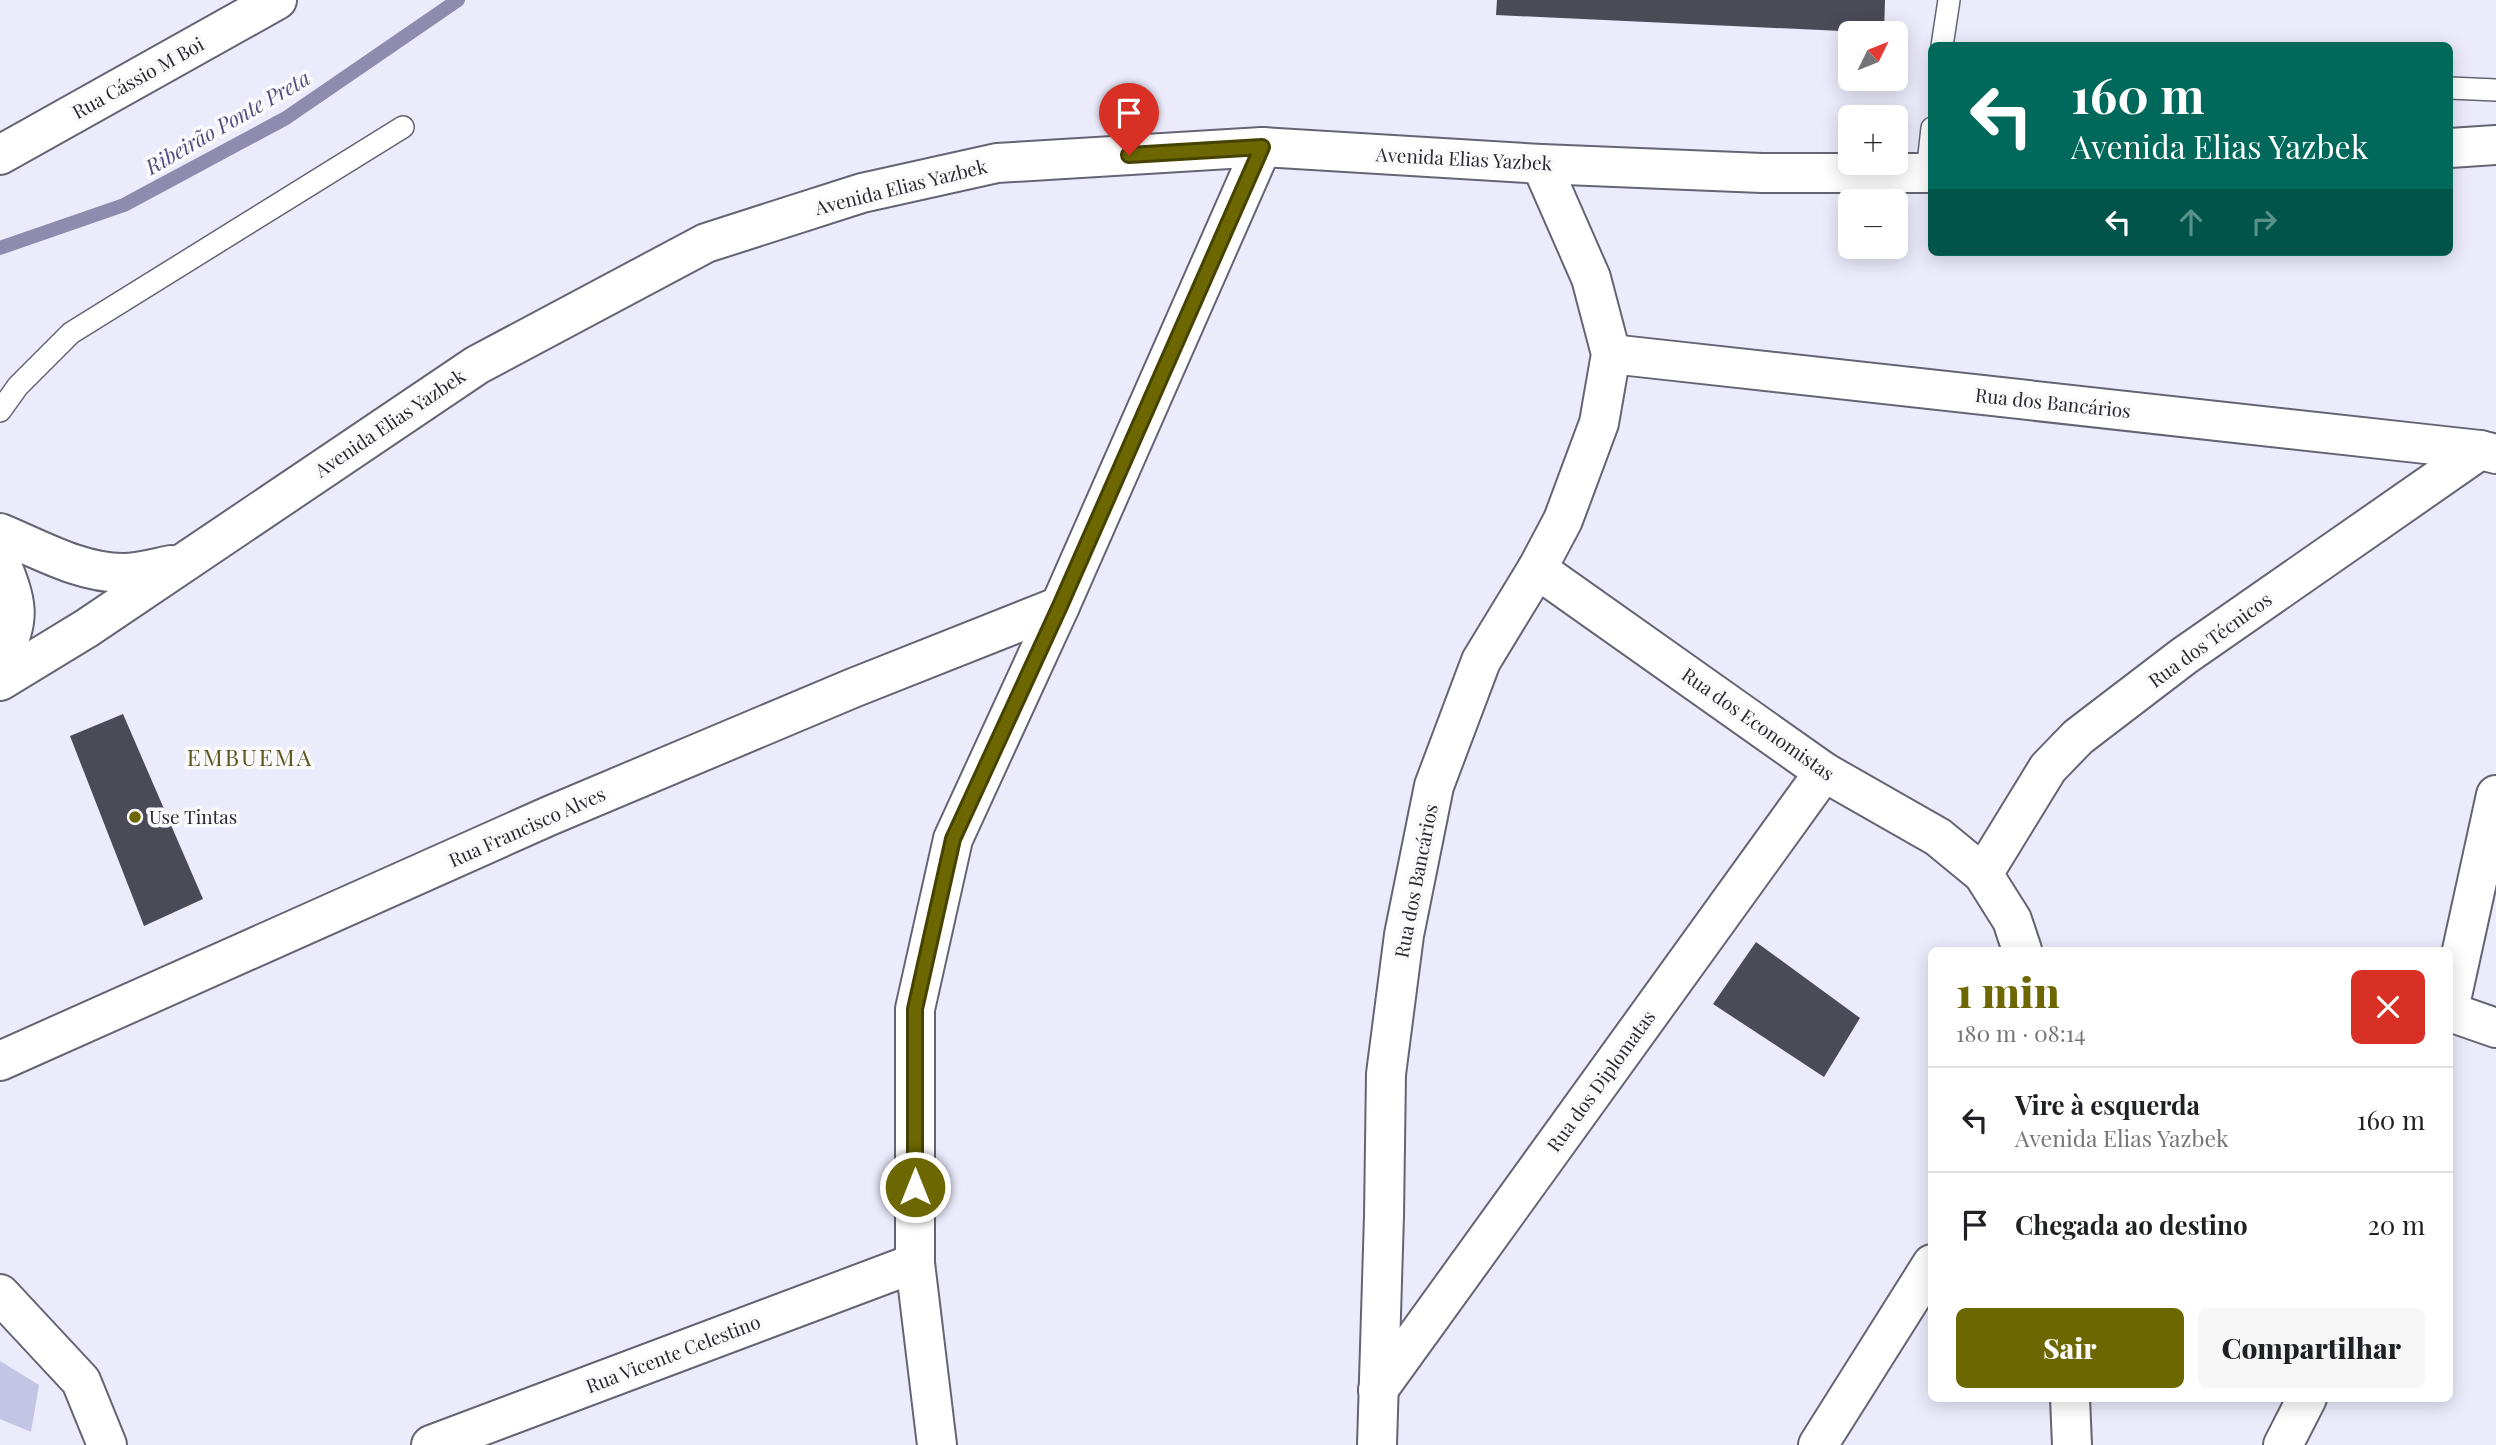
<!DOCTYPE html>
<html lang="pt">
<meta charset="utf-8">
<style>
body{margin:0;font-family:"Playfair Display",serif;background:#f6f6f6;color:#202124;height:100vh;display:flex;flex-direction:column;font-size:26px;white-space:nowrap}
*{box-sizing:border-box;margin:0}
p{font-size:23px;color:#757577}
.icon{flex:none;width:38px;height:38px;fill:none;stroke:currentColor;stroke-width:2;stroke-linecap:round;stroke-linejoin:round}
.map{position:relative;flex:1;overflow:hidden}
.details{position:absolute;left:1928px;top:947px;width:525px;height:455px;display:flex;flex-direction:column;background:#fff;border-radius:10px;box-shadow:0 4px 18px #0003}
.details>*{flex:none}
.hud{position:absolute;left:1928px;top:42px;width:525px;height:214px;border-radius:10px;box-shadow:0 4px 18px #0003;background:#00695c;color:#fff;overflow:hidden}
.needle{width:46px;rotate:47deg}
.buttons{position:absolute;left:1838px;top:21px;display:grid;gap:14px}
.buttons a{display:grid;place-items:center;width:70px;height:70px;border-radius:10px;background:#fff;box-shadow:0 4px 18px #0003;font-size:35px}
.pin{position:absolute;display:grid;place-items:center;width:60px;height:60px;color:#fff;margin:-72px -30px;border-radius:50% 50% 50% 0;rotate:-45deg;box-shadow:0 0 7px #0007}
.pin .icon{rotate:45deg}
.me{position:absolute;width:77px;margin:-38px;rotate:0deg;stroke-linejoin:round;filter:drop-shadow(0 0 5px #0008)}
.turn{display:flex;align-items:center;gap:24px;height:147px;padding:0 28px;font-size:32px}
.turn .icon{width:91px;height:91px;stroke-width:2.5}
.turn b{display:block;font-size:49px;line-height:60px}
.lanes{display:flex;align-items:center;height:66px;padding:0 28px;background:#0003;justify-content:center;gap:35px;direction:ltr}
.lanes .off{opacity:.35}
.round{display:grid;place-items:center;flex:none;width:74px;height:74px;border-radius:10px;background:#f6f6f6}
.summary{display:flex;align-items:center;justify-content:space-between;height:119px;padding:0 28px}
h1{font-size:42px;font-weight:800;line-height:52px;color:#6c6700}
.primary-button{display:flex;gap:14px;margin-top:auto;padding:14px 28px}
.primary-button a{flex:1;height:80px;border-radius:10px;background:#6c6700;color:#fff;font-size:28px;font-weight:800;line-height:80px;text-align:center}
.primary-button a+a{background:#f6f6f6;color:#202124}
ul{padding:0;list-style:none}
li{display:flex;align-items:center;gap:21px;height:105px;padding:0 28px;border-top:2px solid #e0e0e0}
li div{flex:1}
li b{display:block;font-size:26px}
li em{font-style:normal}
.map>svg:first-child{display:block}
.green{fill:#c4c4e5}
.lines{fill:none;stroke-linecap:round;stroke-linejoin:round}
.stream{stroke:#8e8cae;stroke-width:14}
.building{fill:#4b4b58}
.service-casing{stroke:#646473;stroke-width:24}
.minor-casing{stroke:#646473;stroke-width:42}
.tertiary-casing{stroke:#646473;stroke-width:42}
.primary-casing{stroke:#646473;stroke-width:42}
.service{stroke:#fff;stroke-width:21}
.minor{stroke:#fff;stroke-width:38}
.tertiary{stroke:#fff;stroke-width:38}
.primary{stroke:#fff;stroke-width:38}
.route-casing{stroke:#464300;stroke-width:18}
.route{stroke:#6c6700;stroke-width:12}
.poi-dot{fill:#6c6700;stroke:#fafafd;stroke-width:2.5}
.labels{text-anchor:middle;stroke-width:7;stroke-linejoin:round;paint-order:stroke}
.street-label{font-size:19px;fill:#29292f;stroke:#fafafd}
.poi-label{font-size:19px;fill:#29292f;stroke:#fafafd;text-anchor:start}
.water-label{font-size:21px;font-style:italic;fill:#504c7d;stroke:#fafafd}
.quarter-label{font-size:23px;letter-spacing:2px;fill:#5c591d;stroke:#fafafd}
</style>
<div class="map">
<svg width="2496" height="1445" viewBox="0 0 2496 1445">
<rect width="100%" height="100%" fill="#ebebfc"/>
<!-- green -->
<polygon class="green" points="0,1361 39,1385 31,1432 0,1419"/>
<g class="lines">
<!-- stream -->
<polyline class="stream" points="0,248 124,205 286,118 458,0"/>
</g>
<!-- building -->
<g class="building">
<polygon points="1497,0 1885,0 1884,33 1496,15"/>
<polygon points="123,714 203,899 144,926 70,736"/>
<polygon points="1756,942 1860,1018 1824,1077 1713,1004"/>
</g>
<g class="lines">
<defs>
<g id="service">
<polyline points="1942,46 1949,0"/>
<polyline points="2450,88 2496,90"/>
<polyline points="1927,173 1932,128"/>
<polyline points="0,411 18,386 71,333 403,127"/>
</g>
<g id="minor">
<polyline points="1611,354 2480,450 2496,454"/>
<polyline points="1537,569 1824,772 1938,837 1983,874 2012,920 2022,950"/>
<polyline points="1983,874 2048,768 2078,737 2184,656 2480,450"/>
<polyline points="2450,1005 2496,795"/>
<polyline points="2450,1012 2496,1028"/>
<polyline points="0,1061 549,816 853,688 1060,606"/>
<polyline points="0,1294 81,1381 107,1445"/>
<polyline points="1378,1390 1824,772"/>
<polyline points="2070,1398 2072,1445"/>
<polyline points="431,1445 915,1263"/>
<polyline points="937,1445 915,1263 915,1009 953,839 1060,606 1262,147"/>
<polyline points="1377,1445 1384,1216 1386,1074 1404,935 1434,786 1481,661 1537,569 1563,520 1599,423 1611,354 1591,278 1541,164"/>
<polyline points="1818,1445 1932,1264"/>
<polyline points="2283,1445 2307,1398"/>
</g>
<polyline id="tertiary" points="0,155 277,0"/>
<g id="primary">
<polyline points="2450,148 2496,145"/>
<path d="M0,533C39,549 80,573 123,573C139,573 156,568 171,565"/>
<path d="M0,560C16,601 23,618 0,659"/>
<polyline points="0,681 87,628 477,365 706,243 862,193 997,163 1262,147 1541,164 1762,173 1932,173"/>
</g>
</defs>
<!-- service casing -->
<use href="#service" class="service-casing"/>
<!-- minor casing -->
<use href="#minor" class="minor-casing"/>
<!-- tertiary casing -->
<use href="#tertiary" class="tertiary-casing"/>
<!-- primary casing -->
<use href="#primary" class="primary-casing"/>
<!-- service -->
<use href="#service" class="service"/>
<!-- minor -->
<use href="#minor" class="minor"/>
<!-- tertiary -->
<use href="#tertiary" class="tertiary"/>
<!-- primary -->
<use href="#primary" class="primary"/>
</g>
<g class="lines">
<defs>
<polyline id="route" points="915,1187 915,1009 953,839 1060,606 1262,147 1129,155"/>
</defs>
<!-- route casing -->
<use href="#route" class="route-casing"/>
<!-- route -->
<use href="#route" class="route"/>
</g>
<!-- markers -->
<circle class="poi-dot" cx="135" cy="817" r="7"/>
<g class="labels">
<!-- street labels -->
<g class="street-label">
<text transform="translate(138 78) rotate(-29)" y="7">Rua Cássio M Boi</text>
<text transform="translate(1464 159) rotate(3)" y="7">Avenida Elias Yazbek</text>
<text transform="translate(901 187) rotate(-14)" y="7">Avenida Elias Yazbek</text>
<text transform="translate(2053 403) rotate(6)" y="7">Rua dos Bancários</text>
<text transform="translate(390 423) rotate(-34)" y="7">Avenida Elias Yazbek</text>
<text transform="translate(2210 640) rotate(-36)" y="7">Rua dos Técnicos</text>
<text transform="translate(1758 724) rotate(35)" y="7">Rua dos Economistas</text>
<text transform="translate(527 827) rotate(-24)" y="7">Rua Francisco Alves</text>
<text transform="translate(1416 881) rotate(-79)" y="7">Rua dos Bancários</text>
<text transform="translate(1601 1081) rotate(-54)" y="7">Rua dos Diplomatas</text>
<text transform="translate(673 1354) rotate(-21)" y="7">Rua Vicente Celestino</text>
</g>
<!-- poi labels -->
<g class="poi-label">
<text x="149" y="824">Use Tintas</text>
</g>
<!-- water labels -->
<g class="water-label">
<text transform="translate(228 123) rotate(-30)" y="7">Ribeirão Ponte Preta</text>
</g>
<!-- quarter labels -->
<g class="quarter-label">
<text x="250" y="766">EMBUEMA</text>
</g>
</g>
</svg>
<div class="buttons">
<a><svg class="needle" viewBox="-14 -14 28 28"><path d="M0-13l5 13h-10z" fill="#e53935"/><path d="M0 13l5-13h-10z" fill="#757577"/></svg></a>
<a>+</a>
<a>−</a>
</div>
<div class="pin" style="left:1129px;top:155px;background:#d93025"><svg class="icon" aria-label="arrive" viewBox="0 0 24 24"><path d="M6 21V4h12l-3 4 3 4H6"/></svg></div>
<svg class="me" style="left:915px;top:1187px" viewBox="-20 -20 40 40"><circle r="17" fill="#6c6700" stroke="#fff" stroke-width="3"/><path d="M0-11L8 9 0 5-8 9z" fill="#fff"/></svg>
<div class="hud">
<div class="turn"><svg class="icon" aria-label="left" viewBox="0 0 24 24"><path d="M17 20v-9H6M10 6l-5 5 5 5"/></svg><div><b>160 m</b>Avenida Elias Yazbek</div></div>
<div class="lanes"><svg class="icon" aria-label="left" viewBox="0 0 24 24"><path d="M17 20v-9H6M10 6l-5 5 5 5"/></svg><svg class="icon off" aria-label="ahead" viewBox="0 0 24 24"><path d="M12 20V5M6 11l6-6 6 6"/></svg><svg class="icon off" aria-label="right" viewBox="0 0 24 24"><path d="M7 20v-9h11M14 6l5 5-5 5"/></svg></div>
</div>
<section class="details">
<div class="summary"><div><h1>1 min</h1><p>180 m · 08:14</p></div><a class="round" style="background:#d93025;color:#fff"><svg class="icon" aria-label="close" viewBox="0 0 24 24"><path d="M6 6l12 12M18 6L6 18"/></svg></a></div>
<ul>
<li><svg class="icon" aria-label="left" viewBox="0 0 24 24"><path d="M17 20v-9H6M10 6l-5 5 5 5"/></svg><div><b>Vire à esquerda</b><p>Avenida Elias Yazbek</p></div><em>160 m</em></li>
<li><svg class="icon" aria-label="arrive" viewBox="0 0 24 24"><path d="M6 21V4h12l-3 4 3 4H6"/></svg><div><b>Chegada ao destino</b></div><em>20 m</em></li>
</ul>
<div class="primary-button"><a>Sair</a><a>Compartilhar</a></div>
</section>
</div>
